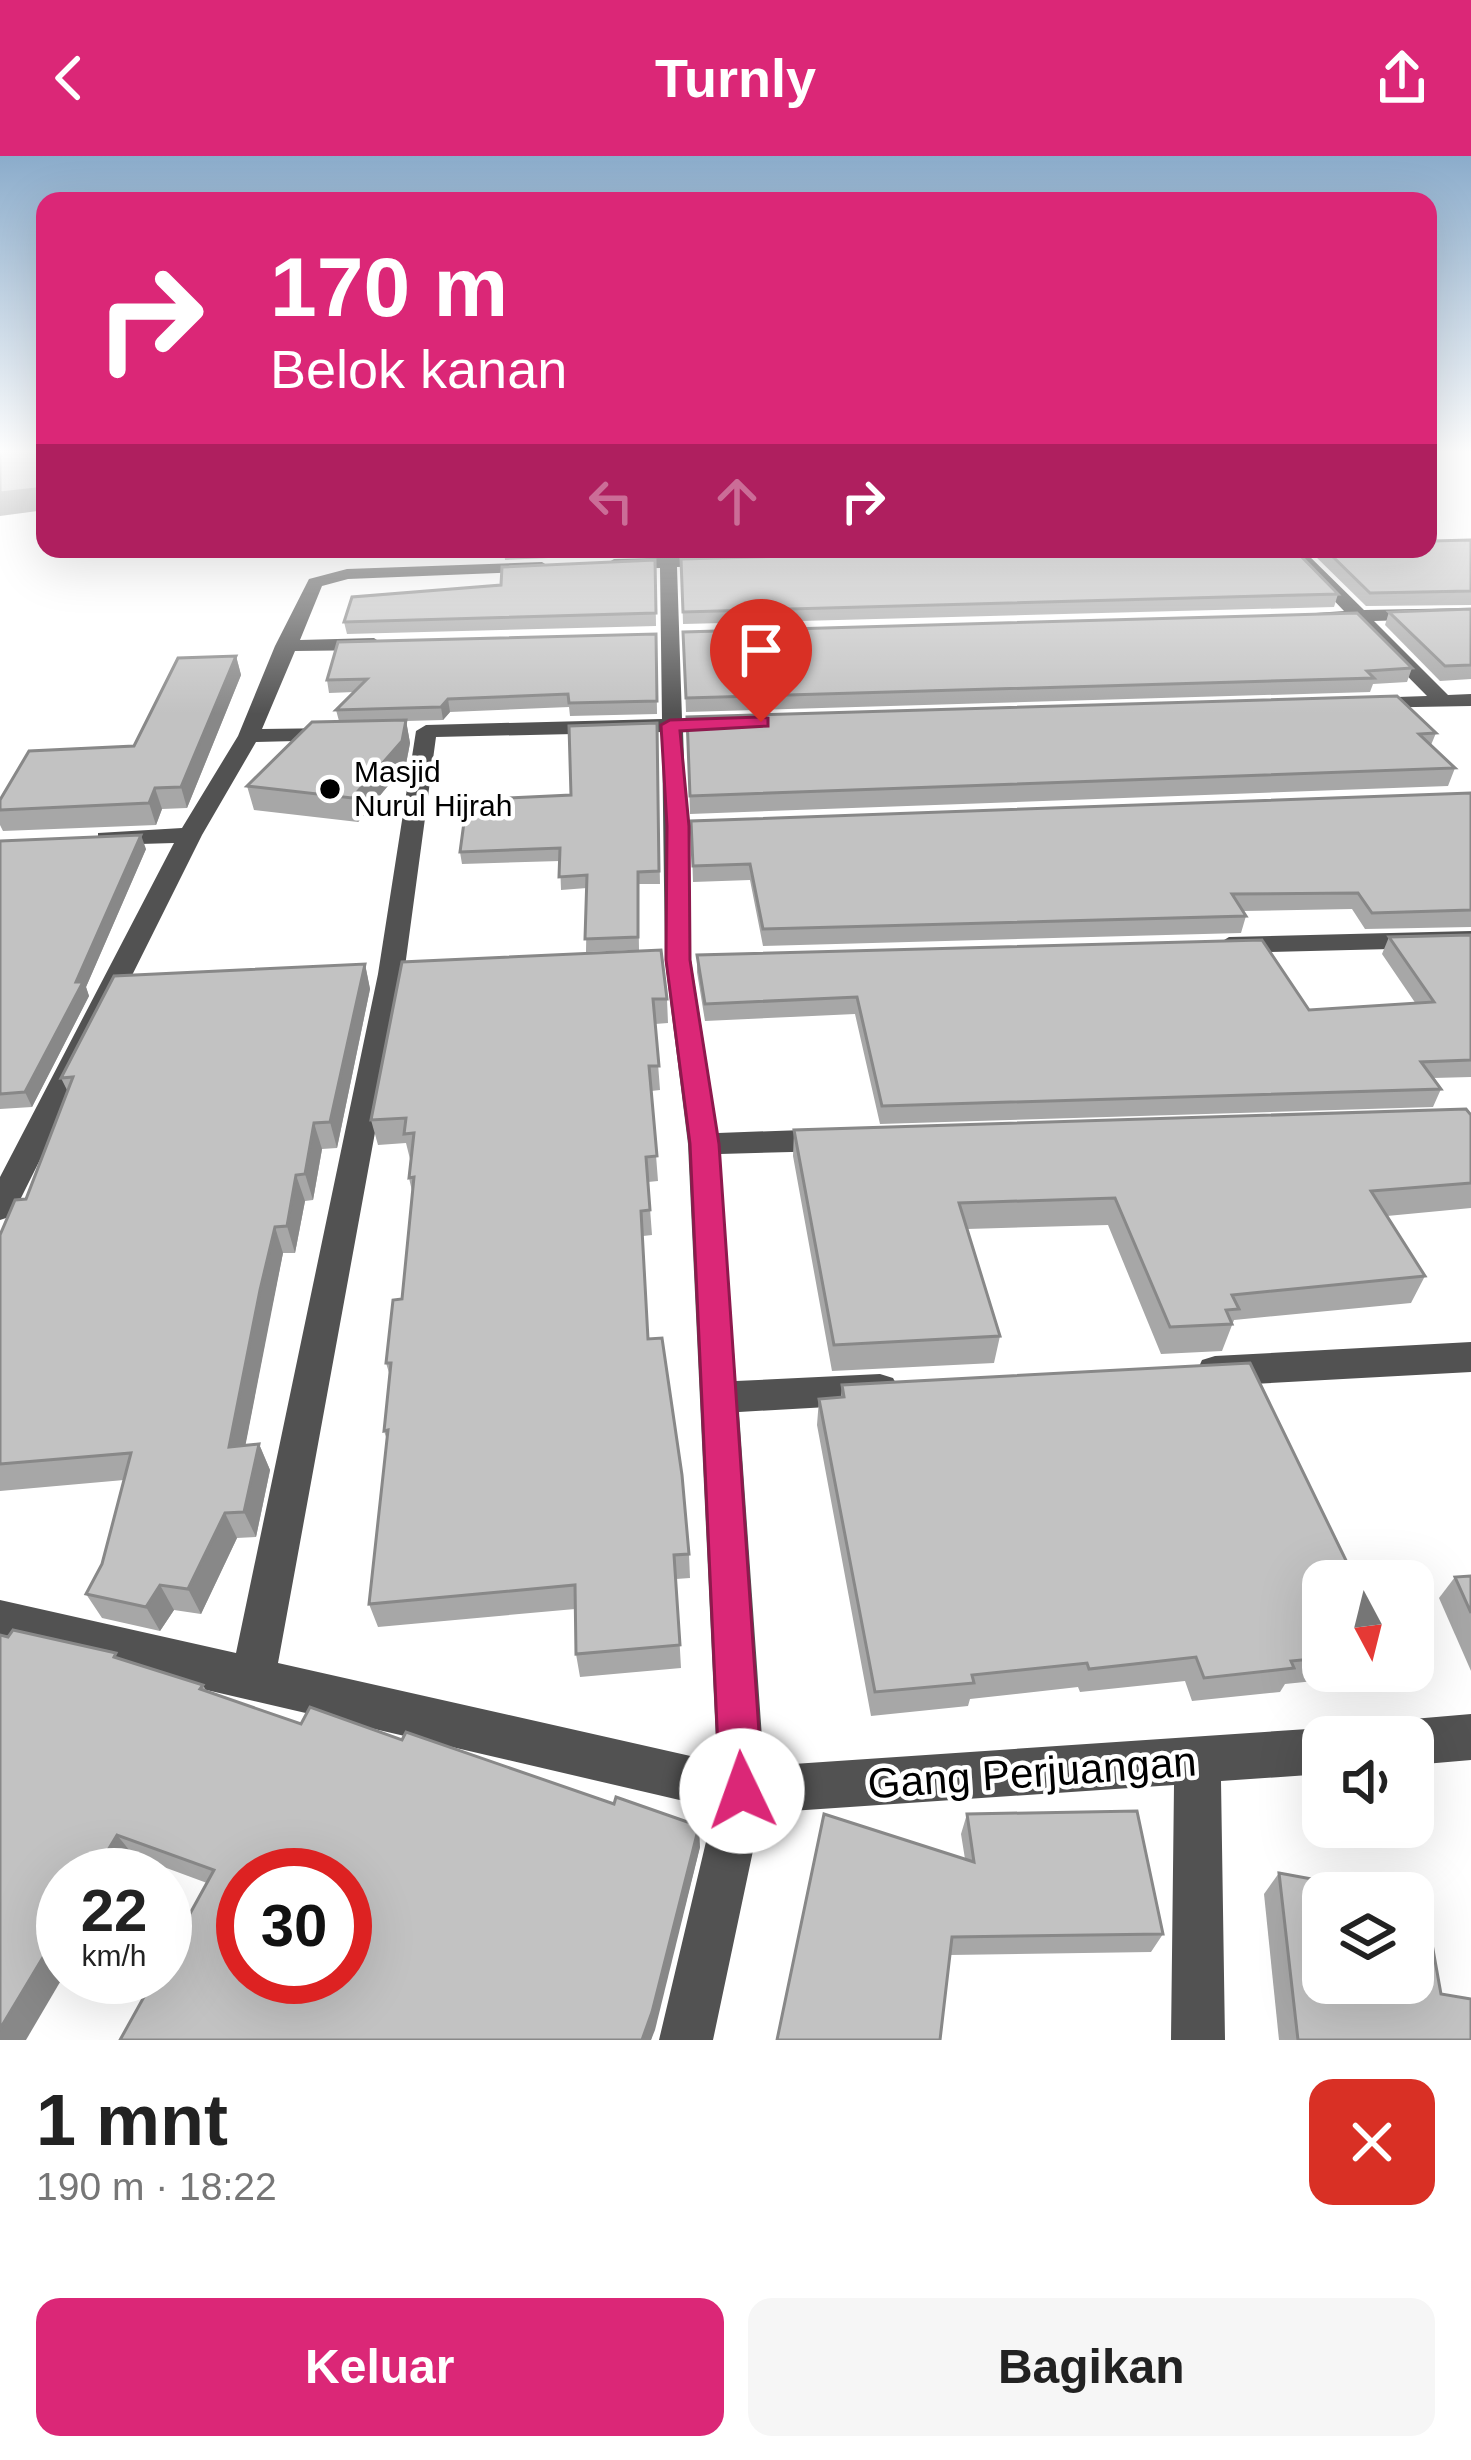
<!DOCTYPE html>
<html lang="id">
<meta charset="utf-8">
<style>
body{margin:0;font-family:Helvetica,sans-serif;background:#f6f6f6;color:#222;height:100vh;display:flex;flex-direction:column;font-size:45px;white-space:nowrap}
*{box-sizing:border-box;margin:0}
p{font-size:39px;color:#767676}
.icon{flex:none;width:66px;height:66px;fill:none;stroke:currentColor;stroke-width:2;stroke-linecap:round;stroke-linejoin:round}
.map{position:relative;height:1884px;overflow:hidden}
.details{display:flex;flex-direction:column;background:#fff;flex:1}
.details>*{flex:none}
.top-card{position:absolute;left:36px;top:36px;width:1401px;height:366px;border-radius:24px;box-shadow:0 12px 48px #0002;background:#db2777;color:#fff;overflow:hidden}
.needle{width:78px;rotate:173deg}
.tools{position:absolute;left:1302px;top:1404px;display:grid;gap:24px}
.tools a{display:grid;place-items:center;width:132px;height:132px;border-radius:24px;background:#fff;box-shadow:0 12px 48px #0002;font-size:60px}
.speed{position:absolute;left:36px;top:1692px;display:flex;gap:24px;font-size:60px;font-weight:700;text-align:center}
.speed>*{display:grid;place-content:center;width:156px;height:156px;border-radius:50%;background:#fff;box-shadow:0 12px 48px #0002;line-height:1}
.speed small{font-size:30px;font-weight:400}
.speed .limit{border:18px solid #d22;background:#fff;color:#111}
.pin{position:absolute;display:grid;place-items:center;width:102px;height:102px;color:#fff;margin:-123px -51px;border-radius:50% 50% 50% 0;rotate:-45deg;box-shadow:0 0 12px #0007}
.pin .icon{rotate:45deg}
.me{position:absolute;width:132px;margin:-66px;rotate:357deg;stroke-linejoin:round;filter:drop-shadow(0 0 9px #0008)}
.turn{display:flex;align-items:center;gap:42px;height:252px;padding:0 36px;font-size:54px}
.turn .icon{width:156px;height:156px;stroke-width:2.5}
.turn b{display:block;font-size:84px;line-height:102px}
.lanes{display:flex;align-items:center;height:114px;padding:0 36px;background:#0003;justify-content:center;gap:60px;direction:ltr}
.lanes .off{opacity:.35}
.round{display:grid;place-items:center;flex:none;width:126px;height:126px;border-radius:24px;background:#f6f6f6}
.overview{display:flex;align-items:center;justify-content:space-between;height:204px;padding:0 36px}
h1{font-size:72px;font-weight:700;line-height:90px}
.cta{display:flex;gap:24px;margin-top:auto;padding:24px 36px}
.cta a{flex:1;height:138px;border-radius:24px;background:#db2777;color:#fff;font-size:48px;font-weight:700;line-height:138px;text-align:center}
.cta a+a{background:#f6f6f6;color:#222}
header{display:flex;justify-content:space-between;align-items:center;height:156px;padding:0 36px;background:#db2777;color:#fff;font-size:54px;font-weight:700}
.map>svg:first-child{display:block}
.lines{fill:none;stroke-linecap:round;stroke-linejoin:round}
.minor{fill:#525252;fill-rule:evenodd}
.wall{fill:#a7a7a7}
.shaded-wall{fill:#888}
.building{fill:#c2c2c2;stroke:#888;stroke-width:3;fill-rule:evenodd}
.route{fill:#db2777;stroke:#8e194d;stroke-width:3}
.poi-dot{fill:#000;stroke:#fff;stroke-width:4.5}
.labels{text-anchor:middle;stroke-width:9;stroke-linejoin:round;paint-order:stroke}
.far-poi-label{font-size:30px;fill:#000;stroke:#fff;text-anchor:start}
.near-street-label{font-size:42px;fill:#000;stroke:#fff}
</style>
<header><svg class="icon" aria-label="back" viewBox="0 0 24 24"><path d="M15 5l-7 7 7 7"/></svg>Turnly<svg class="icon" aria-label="share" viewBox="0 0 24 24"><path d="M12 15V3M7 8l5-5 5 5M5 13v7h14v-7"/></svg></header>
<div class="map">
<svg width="1471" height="1884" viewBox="0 0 1471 1884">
<rect width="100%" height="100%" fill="#fff"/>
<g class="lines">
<!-- minor -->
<g class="minor">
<path d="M655,393H671L674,401L722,400L730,405L722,410L677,411L682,563L726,562L736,568L726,574L683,575L691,804L718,977L830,973L841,976L846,984L841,992L830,995L720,998L736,1225L880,1218L893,1222L899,1233L893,1244L880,1248L739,1256L764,1610L1323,1572L1339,1579L1323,1581V1618L1221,1625L1225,1884H1171L1174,1629L761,1657L713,1884H659L714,1652L0,1486V1444L236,1497L378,818L416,575L426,569L662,563L660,412L614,413L606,408L614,403L658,402ZM662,576L665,804L688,988L717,1606L278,1507L404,818L436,581Z"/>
<polygon points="1285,393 1302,393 1364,454 1471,452 1471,462 1374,465 1448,539 1471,538 1471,550 1360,552 1360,544 1367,542 1427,540 1354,466 1316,465 1316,457 1344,455"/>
<polygon points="542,406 550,411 548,415 348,423 322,430 300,484 374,482 383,488 374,494 295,495 262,573 336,572 346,578 336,584 256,586 202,679 16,1052 12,1060 0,1064 0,1021 174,687 106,689 98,687 98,677 182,672 238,580 275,490 309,423 347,413"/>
<polygon points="1471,775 1471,791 1229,797 1216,789 1229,781"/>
<polygon points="1471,1186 1471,1216 1215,1230 1202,1226 1197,1215 1202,1204 1215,1200"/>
<polygon points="1471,1558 1471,1604 1413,1609 1413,1581 1392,1581 1397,1570 1413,1563"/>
</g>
</g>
<!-- wall -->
<g class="wall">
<polygon points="1471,384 1471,449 1366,450 1312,397 1313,393 1428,393 1432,385"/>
<polygon points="504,393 617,393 617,399 505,404"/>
<polygon points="681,403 1338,438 1334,451 683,468"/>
<polygon points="655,404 656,470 347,478 344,466"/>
<polygon points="1471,453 1471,523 1440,525 1385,469 1389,456"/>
<polygon points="683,476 1412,512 1407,526 1373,528 1370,536 686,556"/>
<polygon points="656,478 657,558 570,560 569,551 450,556 443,564 406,565 410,587 406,608 358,666 254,654 247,630 339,565 336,554 354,536 329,537 327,524"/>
<polygon points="236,500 241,519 187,652 162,653 156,669 3,675 0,669 0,644 134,590"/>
<polygon points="687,561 1436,577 1431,589 1455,612 1448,630 690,658"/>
<polygon points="657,567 660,728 638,728 639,794 586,796 587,732 561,734 560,705 462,708 460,696 571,639"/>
<polygon points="1471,637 1471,771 1365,773 1352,753 1243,755 1246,760 1241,777 763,790 750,724 693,726 691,665"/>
<polygon points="0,685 146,693 86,831 89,840 32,951 0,953"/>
<polygon points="1471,779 1471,921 1433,922 1441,933 1433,951 880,968 855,858 705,865 697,816 697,799 1309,854 1416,848 1382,798 1389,781"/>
<polygon points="402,806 667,843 668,867 655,868 660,934 651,935 658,1025 648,1026 652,1079 643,1080 648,1183 689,1398 690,1422 676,1423 681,1512 580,1521 576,1498 575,1453 378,1471 369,1448 387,1284 384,1275 390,1220 386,1207 402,1143 412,1035 409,1022 411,1003 410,1003 406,987 378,989 371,964"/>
<polygon points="365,808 370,833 337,992 322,993 313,1044 305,1045 295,1097 283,1097 270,1160 245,1290 259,1288 270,1314 256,1381 237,1382 201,1458 174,1454 160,1475 102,1462 86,1438 102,1408 124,1324 0,1335 0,1079 26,1043 68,936 61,922"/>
<polygon points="1471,959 1471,1052 1387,1060 1425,1120 1411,1147 1234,1164 1222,1195 1161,1198 1108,1069 967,1073 1000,1180 994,1207 832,1215 793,1000 794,974"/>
<polygon points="842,1229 1323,1425 1323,1515 1376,1515 1373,1519 1285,1528 1280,1536 1192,1545 1185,1525 1080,1536 1078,1531 970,1543 968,1550 871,1560 817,1269 819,1243 841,1241"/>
<polygon points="1471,1420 1471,1515 1439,1442 1455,1421"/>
<polygon points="120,1503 203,1529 207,1536 301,1568 700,1691 651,1884 120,1884 207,1727 134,1700 123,1719 63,1719"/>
<polygon points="967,1658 1163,1778 1151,1796 950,1799 777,1884 965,1703 961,1678"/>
<polygon points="1279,1717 1441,1838 1471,1884 1279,1884 1264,1738"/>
</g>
<!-- shaded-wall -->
<g class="shaded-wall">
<polygon points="45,332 45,354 0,360 0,337"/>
<polygon points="236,500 241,519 187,652 181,631"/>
<polygon points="448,543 450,556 443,564 441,551"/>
<polygon points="406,564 410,587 406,608 358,666 352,642"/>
<polygon points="155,632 162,653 156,669 149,647"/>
<polygon points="141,679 146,693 86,831 89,840 32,951 25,936"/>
<polygon points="365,808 370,833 337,992 330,966"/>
<polygon points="314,967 322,993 313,1044 305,1018"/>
<polygon points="296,1019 305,1045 295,1097 287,1070"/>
<polygon points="275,1071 283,1097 240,1317 229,1291 260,1134"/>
<polygon points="259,1288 270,1314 256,1381 244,1356"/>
<polygon points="225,1357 237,1382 201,1458 188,1433"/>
<polygon points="160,1429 174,1454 160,1475 146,1451"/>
<polygon points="699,1670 700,1691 655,1874 651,1884 642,1884"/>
<polygon points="117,1679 134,1700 123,1719 93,1719"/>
<polygon points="63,1768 63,1821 26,1884 0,1884 0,1873"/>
</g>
<!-- building -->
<g class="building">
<polygon points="0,294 45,294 45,332 0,337"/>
<polygon points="1428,380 1432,385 1471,384 1471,435 1370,437 1325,393 1428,393"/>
<polygon points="1039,393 1294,393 1338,438 683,456 681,403"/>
<polygon points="655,404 656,457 344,466 352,441 501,429 502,411"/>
<polygon points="1471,453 1471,509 1445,510 1389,456"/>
<polygon points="1357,457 1412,512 1367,515 1374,522 686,542 683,476"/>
<polygon points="656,478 657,545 569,547 568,538 448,543 441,551 336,554 367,523 327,524 338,486"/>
<polygon points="236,500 181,631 155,632 149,647 0,654 0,644 29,595 134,590 178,502"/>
<polygon points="1397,540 1436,577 1419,578 1455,612 690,640 687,561"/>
<polygon points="406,564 402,585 352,642 247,630 312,566"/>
<polygon points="657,567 659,715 638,716 638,781 585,783 587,719 559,721 560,692 460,696 467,644 571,639 569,570"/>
<polygon points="1471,637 1471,754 1372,757 1358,737 1232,738 1246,760 763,773 750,708 693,710 691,665"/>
<polygon points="141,679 76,826 83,826 25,936 0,938 0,685"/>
<polygon points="1471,779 1471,904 1421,906 1441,933 882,950 857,841 705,848 697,799 1262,784 1309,854 1434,846 1389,781"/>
<polygon points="661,794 667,843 653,843 659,910 649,910 657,1000 646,1001 650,1054 641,1055 648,1183 662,1182 682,1319 689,1398 674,1399 680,1489 576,1498 575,1429 369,1448 388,1274 384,1275 391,1207 386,1207 393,1144 402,1143 414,1021 409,1022 414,977 404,978 406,962 371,964 402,806"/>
<polygon points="365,808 330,966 314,967 305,1018 296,1019 287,1070 275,1071 260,1134 229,1291 259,1288 244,1356 225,1357 188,1433 160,1429 146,1451 86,1438 102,1408 131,1297 0,1308 0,1079 15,1044 26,1043 73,921 61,922 114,820"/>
<polygon points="1466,953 1471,959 1471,1027 1371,1035 1425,1120 1232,1139 1239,1153 1226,1154 1232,1168 1170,1171 1115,1042 959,1047 1000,1180 834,1189 794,974"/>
<polygon points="1250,1207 1356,1425 1323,1425 1323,1502 1291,1505 1294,1512 1204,1522 1196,1501 1089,1513 1087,1507 972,1519 974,1527 875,1536 819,1243 844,1241 842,1229"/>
<polygon points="1471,1420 1471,1457 1455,1421"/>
<path d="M13,1474L116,1497L114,1501L203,1529L200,1533L301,1568L310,1551L402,1584L406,1576L614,1648L616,1641L699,1670L652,1856L642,1884H120L155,1821H165V1803L214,1714L117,1679L93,1719H63V1768L0,1873V1479L8,1481ZM243,1719H345V1821H243Z"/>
<polygon points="1137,1655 1163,1778 952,1781 940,1884 777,1884 824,1658 974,1706 967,1658"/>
<polygon points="1279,1717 1388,1737 1323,1737 1323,1827 1413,1827 1413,1741 1424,1743 1441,1838 1471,1843 1471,1884 1298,1884"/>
</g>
<!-- sky -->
<linearGradient id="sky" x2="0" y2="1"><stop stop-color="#8baccb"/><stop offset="0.53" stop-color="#fff"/><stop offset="1" stop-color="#fff" stop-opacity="0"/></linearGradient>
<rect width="1471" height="558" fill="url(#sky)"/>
<!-- route -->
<polygon class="route" points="761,561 768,562 768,570 680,575 689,670 690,804 719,988 763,1635 757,1650 742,1656 726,1650 720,1635 690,988 666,804 667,670 661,569 670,564"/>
<!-- markers -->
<circle class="poi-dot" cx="330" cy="633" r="12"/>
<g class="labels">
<!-- far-poi labels -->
<g class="far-poi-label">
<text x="354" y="626">Masjid<tspan x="354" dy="34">Nurul Hijrah</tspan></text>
</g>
<!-- near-street labels -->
<g class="near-street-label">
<text transform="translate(1032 1616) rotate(-4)" y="15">Gang Perjuangan</text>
</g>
</g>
</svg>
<div class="tools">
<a><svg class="needle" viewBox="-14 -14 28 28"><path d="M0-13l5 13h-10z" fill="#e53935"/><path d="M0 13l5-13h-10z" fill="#767676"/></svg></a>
<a><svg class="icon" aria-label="sound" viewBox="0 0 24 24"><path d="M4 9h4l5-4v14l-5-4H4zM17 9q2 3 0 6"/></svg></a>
<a><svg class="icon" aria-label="layers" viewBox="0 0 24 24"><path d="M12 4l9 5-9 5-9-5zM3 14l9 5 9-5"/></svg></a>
</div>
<div class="speed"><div>22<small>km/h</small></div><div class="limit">30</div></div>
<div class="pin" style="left:761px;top:566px;background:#d93025"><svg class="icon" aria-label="arrive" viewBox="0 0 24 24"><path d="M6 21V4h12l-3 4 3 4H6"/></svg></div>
<svg class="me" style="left:742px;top:1635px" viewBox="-20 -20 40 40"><circle r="19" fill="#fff"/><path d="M0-13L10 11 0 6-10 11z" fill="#db2777"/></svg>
<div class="top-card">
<div class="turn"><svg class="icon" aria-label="right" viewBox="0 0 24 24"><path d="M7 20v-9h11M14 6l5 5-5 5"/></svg><div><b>170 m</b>Belok kanan</div></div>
<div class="lanes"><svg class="icon off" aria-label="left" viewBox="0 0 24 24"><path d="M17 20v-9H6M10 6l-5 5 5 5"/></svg><svg class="icon off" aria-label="ahead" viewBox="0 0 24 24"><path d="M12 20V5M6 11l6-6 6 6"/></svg><svg class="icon" aria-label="right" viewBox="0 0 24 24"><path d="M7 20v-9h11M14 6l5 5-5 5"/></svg></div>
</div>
</div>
<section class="details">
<div class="overview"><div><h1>1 mnt</h1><p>190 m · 18:22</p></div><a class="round" style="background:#d93025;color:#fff"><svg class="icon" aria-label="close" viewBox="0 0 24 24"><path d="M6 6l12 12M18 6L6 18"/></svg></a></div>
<div class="cta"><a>Keluar</a><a>Bagikan</a></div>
</section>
